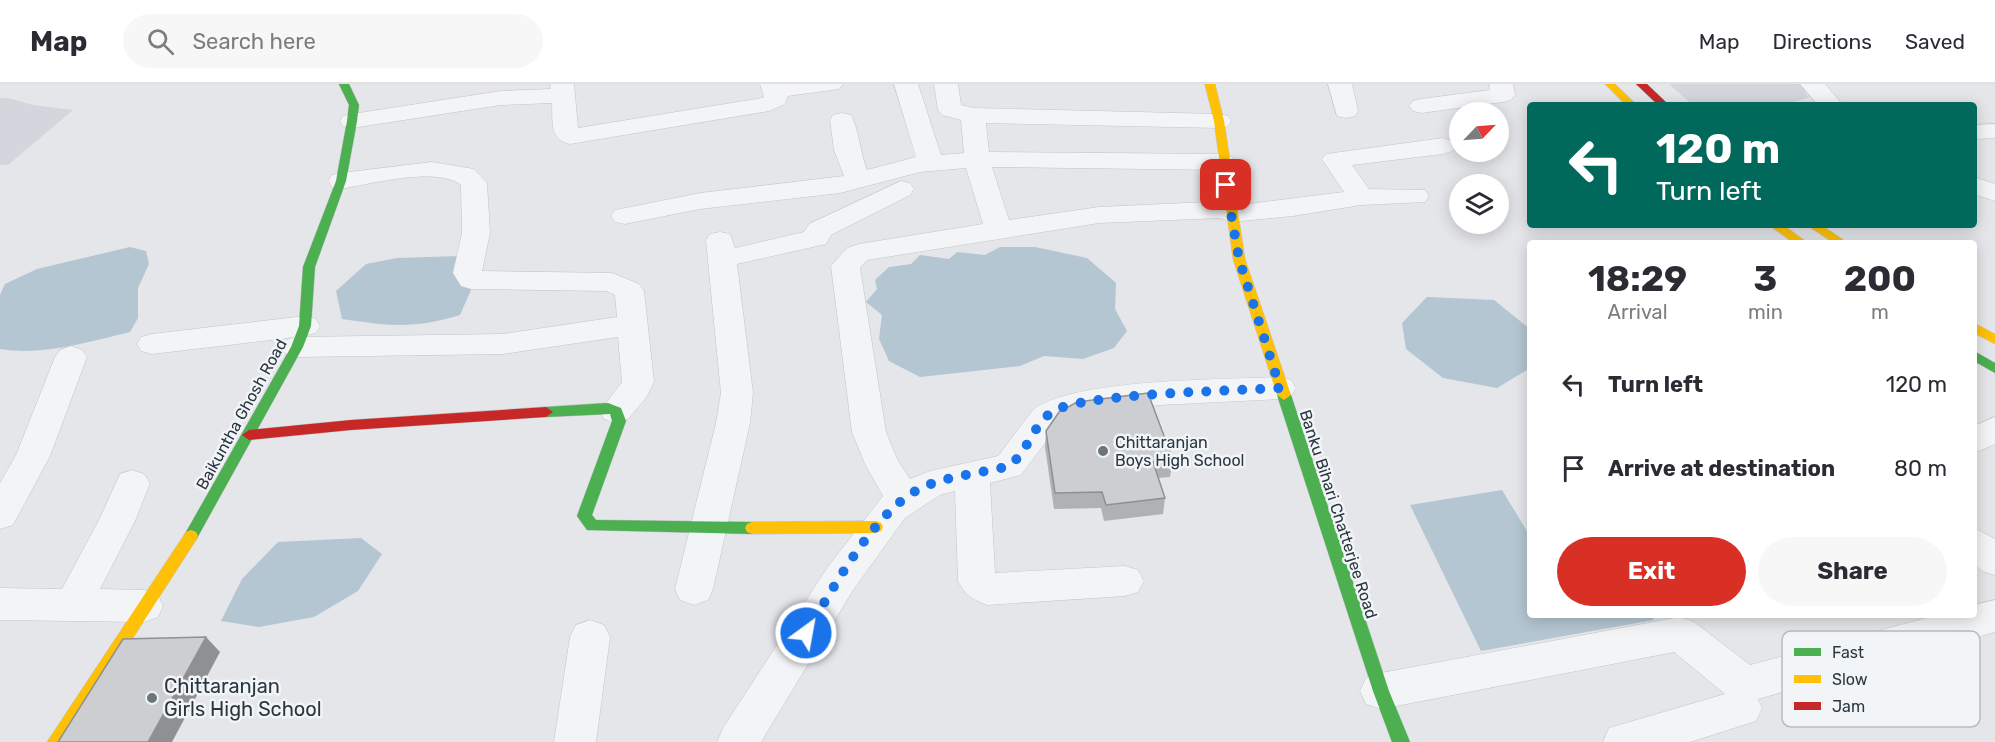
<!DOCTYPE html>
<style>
body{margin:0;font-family:Rubik,sans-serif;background:#f7f7f7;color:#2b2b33;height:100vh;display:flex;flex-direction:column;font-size:22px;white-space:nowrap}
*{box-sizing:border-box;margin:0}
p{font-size:20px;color:#7c7c81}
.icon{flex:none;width:33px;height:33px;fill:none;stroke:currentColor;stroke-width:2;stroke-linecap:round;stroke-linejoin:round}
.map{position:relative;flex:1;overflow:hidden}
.panel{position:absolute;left:1527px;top:156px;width:450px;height:378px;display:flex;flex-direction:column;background:#fff;border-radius:6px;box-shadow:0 3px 15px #0003}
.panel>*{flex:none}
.guide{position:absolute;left:1527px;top:18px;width:450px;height:126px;border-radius:6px;box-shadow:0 3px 15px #0003;background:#00695c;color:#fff;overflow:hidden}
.needle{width:39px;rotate:65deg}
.controls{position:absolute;left:1449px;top:18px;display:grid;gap:12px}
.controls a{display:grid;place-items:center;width:60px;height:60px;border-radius:50%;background:#fff;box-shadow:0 3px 15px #0003;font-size:30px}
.pin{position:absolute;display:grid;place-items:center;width:51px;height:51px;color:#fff;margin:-26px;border-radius:12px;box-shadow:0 3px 9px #0006}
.me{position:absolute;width:66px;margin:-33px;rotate:32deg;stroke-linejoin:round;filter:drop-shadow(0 0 4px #0008)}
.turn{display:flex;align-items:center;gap:21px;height:126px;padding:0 30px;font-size:27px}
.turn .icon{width:78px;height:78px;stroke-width:2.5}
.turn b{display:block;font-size:42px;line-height:51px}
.eta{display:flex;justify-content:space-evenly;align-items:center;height:102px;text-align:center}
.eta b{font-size:36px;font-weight:700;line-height:42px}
.primary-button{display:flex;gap:12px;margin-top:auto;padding:12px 30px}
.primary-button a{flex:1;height:69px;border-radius:36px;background:#d93025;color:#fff;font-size:24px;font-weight:700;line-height:69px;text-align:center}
.primary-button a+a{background:#f7f7f7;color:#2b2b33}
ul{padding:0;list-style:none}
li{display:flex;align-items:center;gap:18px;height:84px;padding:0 30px}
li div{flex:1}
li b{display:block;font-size:22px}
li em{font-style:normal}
header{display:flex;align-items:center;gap:36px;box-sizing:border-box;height:84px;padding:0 30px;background:#fff;border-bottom:2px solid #e1e1e2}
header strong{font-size:28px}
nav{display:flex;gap:33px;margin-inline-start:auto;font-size:21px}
.search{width:420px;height:54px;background:#f7f7f7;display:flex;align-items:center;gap:15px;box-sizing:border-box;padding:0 21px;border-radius:33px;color:#7c7c81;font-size:22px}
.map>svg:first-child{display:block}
.built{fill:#d3d6dc}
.water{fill:#b4c6d1}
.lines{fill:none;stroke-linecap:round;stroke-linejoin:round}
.street-casing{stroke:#c2c4c7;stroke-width:1}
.fast-casing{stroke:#c2c4c7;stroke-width:1}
.slow-casing{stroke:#c2c4c7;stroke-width:1}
.jam-casing{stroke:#c2c4c7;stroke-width:1}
.street{fill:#f3f4f5;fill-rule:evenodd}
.fast{fill:#4caf50;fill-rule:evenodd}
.slow{fill:#ffc107;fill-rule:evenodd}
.jam{fill:#c62828;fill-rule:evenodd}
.wall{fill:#afb1b4}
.shaded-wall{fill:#8f9092}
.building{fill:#ccced1;stroke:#8f9092;stroke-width:1.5}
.route{stroke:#1a73e8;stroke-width:10;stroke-dasharray:0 18}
.poi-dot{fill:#6c747c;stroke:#f2f5f7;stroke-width:2}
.labels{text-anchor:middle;stroke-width:5;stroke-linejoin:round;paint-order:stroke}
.street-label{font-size:16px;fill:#2b3641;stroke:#f2f5f7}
.poi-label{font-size:16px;fill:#2b3641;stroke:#f2f5f7;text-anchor:start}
.near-poi-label{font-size:20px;fill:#2b3641;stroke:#f2f5f7;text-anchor:start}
.key{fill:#f2f5f7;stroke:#b6bcc0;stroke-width:1.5}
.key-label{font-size:16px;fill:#2b3641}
</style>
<header>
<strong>Map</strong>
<div class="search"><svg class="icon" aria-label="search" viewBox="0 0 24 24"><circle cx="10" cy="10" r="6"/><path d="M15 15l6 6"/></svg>Search here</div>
<nav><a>Map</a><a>Directions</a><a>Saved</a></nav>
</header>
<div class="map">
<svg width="1995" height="658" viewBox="0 0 1995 658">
<rect width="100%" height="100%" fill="#e4e6e9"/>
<!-- built -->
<g class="built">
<polygon points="1669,0 1802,0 1808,14 1780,21 1693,21"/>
<polygon points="0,14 8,14 33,21 73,26 8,81 0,81"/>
</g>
<!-- water -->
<g class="water">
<path d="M130,163L146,167L149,180L138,204V234L130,248C87,258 44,272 0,265V211L5,200L37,185Z"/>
<polygon points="1000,163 1035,163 1087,174 1116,199 1115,225 1127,247 1114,264 1083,275 1044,272 1020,282 920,293 889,277 879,255 882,231 866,218 877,205 875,196 889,183 911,180 920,171 949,175 957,168 985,171"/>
<path d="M460,172L465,196L471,206L460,231C414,245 389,242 342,235L336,207L366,180L397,174Z"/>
<polygon points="1427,213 1494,216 1530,245 1530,284 1497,304 1443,294 1406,265 1402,239"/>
<polygon points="1502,406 1530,452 1530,531 1651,531 1654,536 1481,567 1410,421"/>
<polygon points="361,454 382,470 358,507 314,533 259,543 221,537 242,495 278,458"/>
</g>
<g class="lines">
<defs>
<g id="street">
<path d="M550,0H574L578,44L762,14L764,13L760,0H843L839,5L788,12L785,20L769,27L570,60C549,55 553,38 552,19L501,21L352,44L343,42L340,37L343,32L352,30L501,7L551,5Z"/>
<path d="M894,0H918L941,71L964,69L961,36L942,31L938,26L934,0H958L961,21L973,24L1219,30L1228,32L1231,37L1228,42L1219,44L986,39L989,68L1223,70L1232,73L1236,78L1232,83L1223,86L992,83L1009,136L1099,123L1229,117L1240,121L1344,108L1322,75L1326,70L1443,54L1452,57L1456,62L1452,67L1443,70L1352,81L1369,105L1425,106L1429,112L1425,118L1361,121L1293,132L1231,138L1220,134L1099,139L867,176L860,184L886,348L898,377L910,395L930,387L998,372L1033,326C1075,294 1224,296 1280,293L1291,296L1296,304L1291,312L1280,315L1160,321L1075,332L1057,343L1021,391L990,399L995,489L1125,482L1138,486L1144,497L1138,508L1125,512L987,521C973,516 965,511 958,497L955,407L940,411L905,434L853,506L761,658H717L723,644L827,484L883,412L865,380L852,348L831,182L847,164L859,160L983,140L966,84L920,88L840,109L700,125L625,140L615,138L611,132L615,126L700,109L844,92L834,66L830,36L833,31L842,29L851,31C858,42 861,71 867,86L916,73Z"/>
<polygon points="1328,0 1352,0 1358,27 1355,32 1346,34 1337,32"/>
<polygon points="1489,0 1513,0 1515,11 1511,16 1503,18 1421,29 1413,27 1409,22 1413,17 1421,15 1490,6"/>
<polygon points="1800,0 1825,0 1843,21 1818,21"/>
<polygon points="1995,40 1995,54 1974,55 1974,41"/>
<path d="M432,78L474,85L487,99L490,149L482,187L612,189L639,200L644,207L654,298L646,314L628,335L616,339L604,335L600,327L622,298L618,253L503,270L297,273L286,270L281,263L286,256L296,253L152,270L141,267L137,260L141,253L152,250L305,232L316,235L320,242L316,249L299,253L503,250L617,233L615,211L606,207L471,205L461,202L453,189L462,149L461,101C438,82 369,100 341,105L332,103L328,97L332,91L341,89Z"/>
<polygon points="1974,93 1995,100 1995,117 1974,110"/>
<polygon points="901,97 910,99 914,105 910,111 831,151 826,160 737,180 753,309 750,339 713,505 708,516 694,521 680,516 675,505 716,339 721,309 706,156 710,150 720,148 730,150 735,164 804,148 809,140"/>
<polygon points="71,262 82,266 87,273 50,372 13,441 0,445 0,399 16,371 55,273 60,266"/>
<polygon points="1995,333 1995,360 1974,369 1974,342"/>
<polygon points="132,386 144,390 150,399 135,437 100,505 144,506 158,511 163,522 158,533 144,538 0,536 0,504 62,505 99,436 120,390"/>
<polygon points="1974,444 1995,455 1995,491 1982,487 1974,480"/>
<polygon points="1995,516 1995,548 1758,615 1762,624 1756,637 1690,658 1603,658 1609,644 1725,610 1674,568 1381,625 1366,620 1360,607 1366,594 1381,589 1680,533 1694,538 1750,581 1938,531 1974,531 1974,521"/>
<polygon points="590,536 604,541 610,553 596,658 554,658 570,553 576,541"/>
</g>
<g id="fast">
<polygon points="339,0 349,0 359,21 357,37 346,97 315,183 311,242 303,263 196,456 191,458 186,456 184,452 186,448 291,263 299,242 303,183 336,97 347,37 349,21"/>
<polygon points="1974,267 1995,279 1995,289 1974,277"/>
<polygon points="1284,306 1291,311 1389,607 1410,658 1392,658 1373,607 1277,311"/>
<polygon points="608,319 621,324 626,337 592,431 596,436 752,438 757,440 759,444 757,448 752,450 587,446 577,432 612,337 610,330 546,333 539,328 546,323"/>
</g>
<g id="slow">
<polygon points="1205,0 1215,0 1224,37 1245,175 1291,311 1284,316 1277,311 1233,175 1214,37"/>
<polygon points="1605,0 1615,0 1637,21 1626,21"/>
<polygon points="1769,141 1783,141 1808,159 1794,159"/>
<polygon points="1807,141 1821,141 1848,159 1834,159"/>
<polygon points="1974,239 1995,250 1995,260 1974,249"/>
<polygon points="876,437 881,439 883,443 881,447 876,449 752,450 747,448 745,444 747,440 752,438"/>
<polygon points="191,446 196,448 198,452 196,456 66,658 47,658 186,448"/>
</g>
<g id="jam">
<polygon points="1636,0 1647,0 1669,21 1658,21"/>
<polygon points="546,323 553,328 546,333 351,346 249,356 242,351 249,346 351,336"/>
</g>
</defs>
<!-- street casing -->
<use href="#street" class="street-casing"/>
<!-- fast casing -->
<use href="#fast" class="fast-casing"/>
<!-- slow casing -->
<use href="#slow" class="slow-casing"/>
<!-- jam casing -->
<use href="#jam" class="jam-casing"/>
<!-- street -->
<use href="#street" class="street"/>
<!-- fast -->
<use href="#fast" class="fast"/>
<!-- slow -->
<use href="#slow" class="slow"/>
<!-- jam -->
<use href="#jam" class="jam"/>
</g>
<!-- wall -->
<polygon class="wall" points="1046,347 1173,376 1170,393 1158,394 1165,414 1163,430 1104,437 1101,424 1054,425 1045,363"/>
<!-- shaded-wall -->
<polygon class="shaded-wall" points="206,553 220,568 172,658 148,658"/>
<!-- building -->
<g class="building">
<polygon points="1148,309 1173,376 1153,378 1165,414 1106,421 1102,408 1055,409 1046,347 1059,328 1077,318"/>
<polygon points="206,553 148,658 58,658 123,555"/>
</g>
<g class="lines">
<!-- route -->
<path class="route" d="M806,549C834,504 877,420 928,401C954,391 983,389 1009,382C1028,368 1032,342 1052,328C1080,309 1237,307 1280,304L1239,175L1226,101"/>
</g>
<!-- markers -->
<g class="poi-dot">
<circle cx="1103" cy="367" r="6"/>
<circle cx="152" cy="614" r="6"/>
</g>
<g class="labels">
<!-- street labels -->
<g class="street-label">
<text transform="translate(241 330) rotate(-61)" y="6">Baikuntha Ghosh Road</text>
<text transform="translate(1339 430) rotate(72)" y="6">Banku Bihari Chatterjee Road</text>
</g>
<!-- poi labels -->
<g class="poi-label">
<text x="1115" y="364">Chittaranjan<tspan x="1115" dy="18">Boys High School</tspan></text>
</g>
<!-- near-poi labels -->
<g class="near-poi-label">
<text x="164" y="609">Chittaranjan<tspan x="164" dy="23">Girls High School</tspan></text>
</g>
</g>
<!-- legend -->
<rect x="1782" y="547" width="198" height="96" rx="9" class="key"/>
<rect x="1794" y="564" width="27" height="8" fill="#4caf50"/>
<rect x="1794" y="591" width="27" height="8" fill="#ffc107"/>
<rect x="1794" y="618" width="27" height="8" fill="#c62828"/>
<g class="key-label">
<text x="1832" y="574">Fast</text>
<text x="1832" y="601">Slow</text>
<text x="1832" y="628">Jam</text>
</g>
</svg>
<div class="controls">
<a><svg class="needle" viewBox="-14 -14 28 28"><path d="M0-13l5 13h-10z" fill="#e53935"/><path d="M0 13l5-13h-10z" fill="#7c7c81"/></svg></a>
<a><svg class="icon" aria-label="layers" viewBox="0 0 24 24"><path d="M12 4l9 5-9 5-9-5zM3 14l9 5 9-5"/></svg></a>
</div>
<div class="pin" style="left:1226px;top:101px;background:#d93025"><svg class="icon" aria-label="arrive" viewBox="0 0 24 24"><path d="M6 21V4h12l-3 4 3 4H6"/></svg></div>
<svg class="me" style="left:806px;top:549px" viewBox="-20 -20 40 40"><circle r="17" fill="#1a73e8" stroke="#fff" stroke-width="3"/><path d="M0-11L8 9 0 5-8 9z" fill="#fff"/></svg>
<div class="guide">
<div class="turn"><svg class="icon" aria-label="left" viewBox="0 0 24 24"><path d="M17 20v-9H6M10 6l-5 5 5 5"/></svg><div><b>120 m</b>Turn left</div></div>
</div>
<section class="panel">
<div class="eta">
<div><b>18:29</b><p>Arrival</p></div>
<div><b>3</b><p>min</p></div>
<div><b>200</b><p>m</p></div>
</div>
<ul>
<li><svg class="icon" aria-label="left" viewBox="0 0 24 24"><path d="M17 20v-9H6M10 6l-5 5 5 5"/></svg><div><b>Turn left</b></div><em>120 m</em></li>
<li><svg class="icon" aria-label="arrive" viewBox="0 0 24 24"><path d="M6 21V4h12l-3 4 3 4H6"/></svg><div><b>Arrive at destination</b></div><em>80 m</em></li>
</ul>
<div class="primary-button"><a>Exit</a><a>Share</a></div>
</section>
</div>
